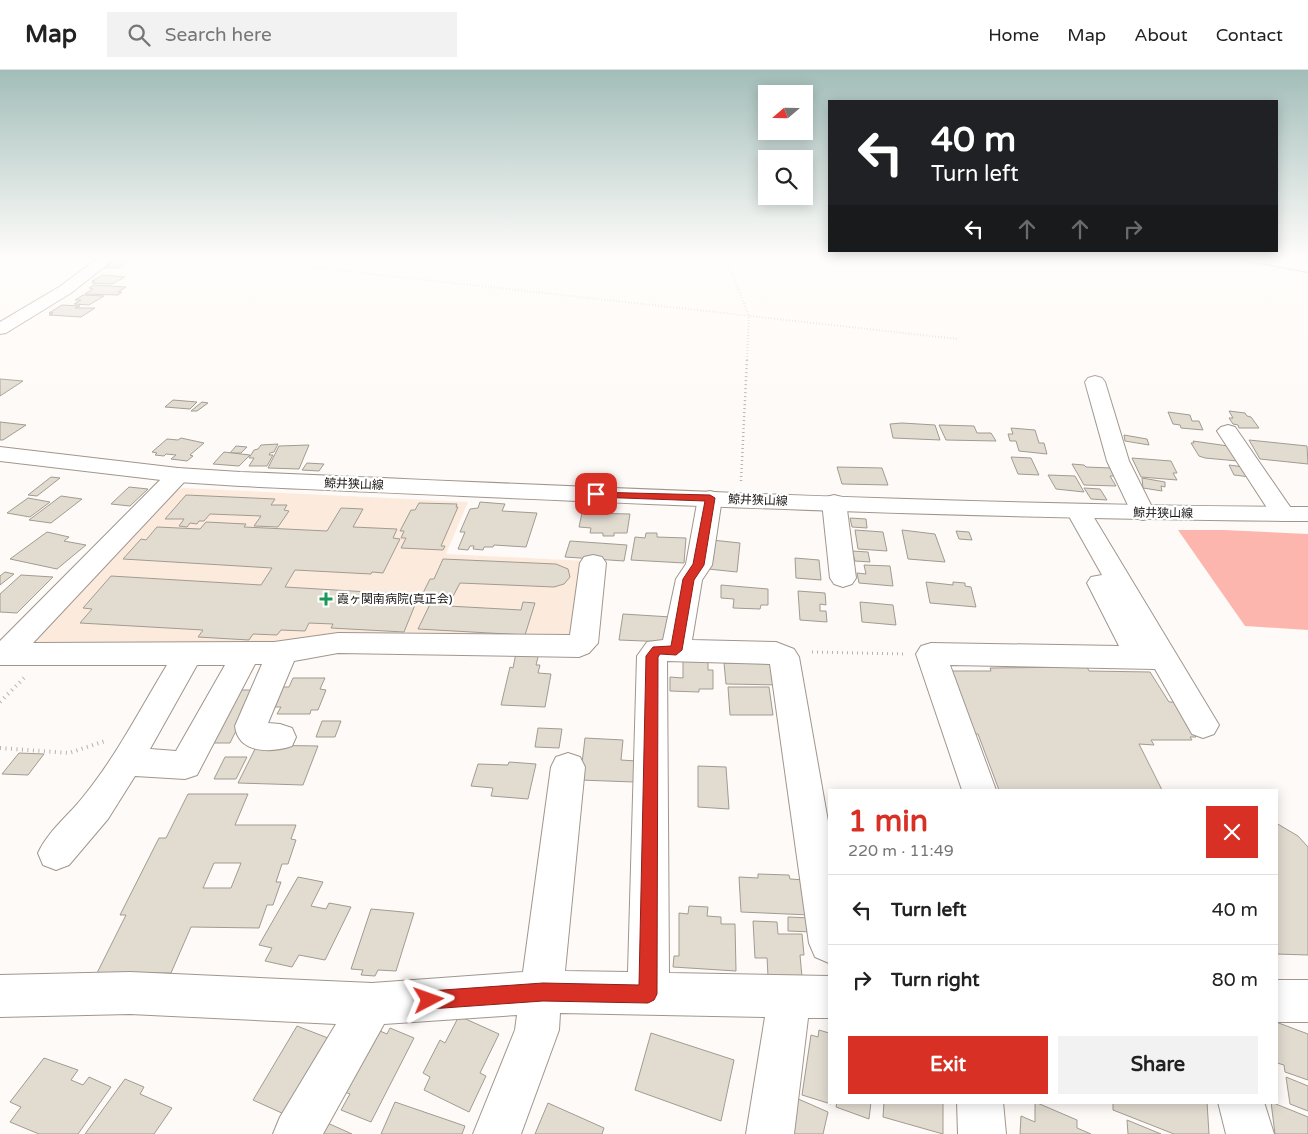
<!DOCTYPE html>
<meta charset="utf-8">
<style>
body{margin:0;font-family:"Varela Round","Noto Sans JP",sans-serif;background:#f2f2f2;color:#222;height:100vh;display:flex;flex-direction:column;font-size:19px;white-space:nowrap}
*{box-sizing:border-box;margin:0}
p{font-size:16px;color:#767676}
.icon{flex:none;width:28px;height:28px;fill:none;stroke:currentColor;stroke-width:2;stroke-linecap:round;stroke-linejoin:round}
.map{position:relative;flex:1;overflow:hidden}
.side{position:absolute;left:828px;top:719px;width:450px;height:315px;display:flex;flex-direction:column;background:#fff;border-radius:0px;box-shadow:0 2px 12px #0003}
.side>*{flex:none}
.hud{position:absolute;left:828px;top:30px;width:450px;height:152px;border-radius:0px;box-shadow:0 2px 12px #0003;background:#202124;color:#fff;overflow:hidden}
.needle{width:32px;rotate:250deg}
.controls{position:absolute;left:758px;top:15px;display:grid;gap:10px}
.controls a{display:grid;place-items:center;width:55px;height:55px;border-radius:0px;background:#fff;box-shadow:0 2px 12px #0003;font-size:25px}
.pin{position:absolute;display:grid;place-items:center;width:42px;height:42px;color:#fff;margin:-21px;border-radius:10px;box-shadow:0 2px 8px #0006}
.me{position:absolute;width:55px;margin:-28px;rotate:86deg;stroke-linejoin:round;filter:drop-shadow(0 0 4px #0008)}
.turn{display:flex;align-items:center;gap:18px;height:105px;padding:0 20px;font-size:22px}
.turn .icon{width:65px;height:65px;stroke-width:2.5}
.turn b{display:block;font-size:35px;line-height:42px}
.lanes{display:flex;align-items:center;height:48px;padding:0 20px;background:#0003;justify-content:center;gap:25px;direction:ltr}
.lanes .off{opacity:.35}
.round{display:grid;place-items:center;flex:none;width:52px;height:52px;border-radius:0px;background:#f2f2f2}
.overview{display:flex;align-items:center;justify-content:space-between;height:85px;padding:0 20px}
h1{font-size:30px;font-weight:700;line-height:38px;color:#d93025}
.primary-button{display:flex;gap:10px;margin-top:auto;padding:10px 20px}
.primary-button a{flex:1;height:58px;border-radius:0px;background:#d93025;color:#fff;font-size:20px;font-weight:700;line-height:58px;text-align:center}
.primary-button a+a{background:#f2f2f2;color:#222}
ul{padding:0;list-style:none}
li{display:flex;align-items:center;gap:15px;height:70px;padding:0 20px;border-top:1px solid #e0e0e0}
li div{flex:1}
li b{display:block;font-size:19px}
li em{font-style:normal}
header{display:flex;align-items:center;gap:30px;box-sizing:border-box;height:70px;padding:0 25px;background:#fff;border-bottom:1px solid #e0e0e0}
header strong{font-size:24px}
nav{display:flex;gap:28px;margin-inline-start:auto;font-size:18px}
.search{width:350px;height:45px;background:#f2f2f2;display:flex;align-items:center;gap:12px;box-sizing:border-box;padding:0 18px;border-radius:0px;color:#767676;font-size:19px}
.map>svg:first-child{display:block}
.built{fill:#fcebdd}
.green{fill:#fdb6ae}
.building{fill:#e1dbd0;stroke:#a19b91;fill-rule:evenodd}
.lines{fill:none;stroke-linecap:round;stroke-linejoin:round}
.minor-casing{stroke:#a0968e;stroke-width:2}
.major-casing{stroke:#a0968e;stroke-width:2}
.path-far3{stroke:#b6b3b0;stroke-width:2;stroke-dasharray:0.5 2.5;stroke-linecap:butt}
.path-far2{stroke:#b6b3b0;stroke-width:2.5;stroke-dasharray:1 3;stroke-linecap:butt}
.path-far1{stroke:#b6b3b0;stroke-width:3;stroke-dasharray:1 4;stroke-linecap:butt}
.path{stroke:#b6b3b0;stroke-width:4;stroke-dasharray:1 4.5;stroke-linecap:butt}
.minor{fill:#fff;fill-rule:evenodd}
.major{fill:#fff;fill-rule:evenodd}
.route{fill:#d93025;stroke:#8d1f18}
.poi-dot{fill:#1b9855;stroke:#fff;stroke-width:2}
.labels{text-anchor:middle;stroke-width:4.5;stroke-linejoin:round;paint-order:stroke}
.street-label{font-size:12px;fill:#191613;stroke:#fff}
.poi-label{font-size:12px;fill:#191613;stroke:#fff;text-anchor:start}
</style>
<header>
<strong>Map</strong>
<div class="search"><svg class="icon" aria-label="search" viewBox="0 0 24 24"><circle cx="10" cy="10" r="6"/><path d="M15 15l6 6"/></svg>Search here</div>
<nav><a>Home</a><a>Map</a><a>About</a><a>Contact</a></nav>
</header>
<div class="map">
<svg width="1308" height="1064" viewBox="0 0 1308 1064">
<rect width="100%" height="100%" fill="#fefaf7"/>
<!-- built -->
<polygon class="built" points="183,418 468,432 446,484 587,491 569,571 279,577 30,580 28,572 169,423"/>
<!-- green -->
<polygon class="green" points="1178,460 1224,460 1308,464 1308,560 1245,556"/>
<!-- building -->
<g class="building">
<polygon points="117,188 132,188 118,198 104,198"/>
<polygon points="103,205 125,207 112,214 92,213 95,211 92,211"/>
<polygon points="94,215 126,217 118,222 122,222 118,225 85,224 93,219 89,218"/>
<polygon points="83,225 104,226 89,235 74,234 81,230 75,230"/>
<polygon points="62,235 80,236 75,238 95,238 81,247 49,245 53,243 49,243"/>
<polygon points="0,309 23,311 0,326"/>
<polygon points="173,330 197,332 190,339 165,337"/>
<polygon points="202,332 208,333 197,341 191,341"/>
<polygon points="1229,341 1245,343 1247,346 1251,347 1259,358 1239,358 1238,355 1233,354 1229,348 1233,348"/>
<polygon points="1168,342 1190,345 1192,351 1199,351 1203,360 1181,358 1180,355 1173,354"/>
<polygon points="0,352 26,355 3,370 0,370"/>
<polygon points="902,353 935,355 940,370 893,368 890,354"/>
<polygon points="939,355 974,356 977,363 991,363 996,371 946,370"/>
<polygon points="1011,358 1035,360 1039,373 1044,373 1047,384 1019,381 1016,371 1010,371 1008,364 1013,364"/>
<polygon points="1124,365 1147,369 1149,375 1125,371"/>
<polygon points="181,368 204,373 190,385 193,386 187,391 171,389 176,385 166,384 164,386 155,385 157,383 152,382 167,369 178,370"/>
<polygon points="1249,370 1307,376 1308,394 1260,389"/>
<polygon points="1193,371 1228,376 1238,391 1205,388 1199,386 1191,373 1194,373"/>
<polygon points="278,374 274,382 270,383 269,385 273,385 267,396 249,396 254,388 249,388 254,380 258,379 261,375"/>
<polygon points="309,375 299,399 268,398 279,376"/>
<polygon points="236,376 247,377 241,383 230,383"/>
<polygon points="224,382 250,385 239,396 213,394"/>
<polygon points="1011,387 1031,388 1039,405 1018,404"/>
<polygon points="1132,388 1171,391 1177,403 1173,403 1177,410 1141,407"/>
<polygon points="307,393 324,394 319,401 302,400"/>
<polygon points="1072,394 1084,395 1086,397 1111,398 1115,406 1110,406 1116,416 1084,415"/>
<polygon points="1229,395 1244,397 1250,407 1234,405"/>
<polygon points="837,397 882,398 888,415 842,414"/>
<polygon points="1048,405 1075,406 1084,422 1056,419"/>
<polygon points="51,407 60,408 37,426 28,425"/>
<polygon points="1142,408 1165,412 1165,417 1161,416 1162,421 1143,418"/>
<polygon points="129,417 148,419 130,436 111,434"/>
<polygon points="1084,418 1100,419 1107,430 1091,429"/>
<polygon points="186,425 275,429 271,435 287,435 284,440 289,441 278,457 254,456 261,446 210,444 204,451 199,451 197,454 190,453 187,457 179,456 184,449 165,449"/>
<polygon points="61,426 82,429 51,453 29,450"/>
<polygon points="28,428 50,432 30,447 7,443"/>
<polygon points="480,432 505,434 502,441 537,443 526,477 494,475 493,477 484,477 483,480 473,479 474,476 470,476 468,480 458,479 465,462 460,462 470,439 478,438"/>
<polygon points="419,433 457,434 456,437 458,437 441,476 445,476 443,480 401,478 406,468 401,468 404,461 400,461 411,440 415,440"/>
<polygon points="341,438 363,439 353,457 397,459 393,468 400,469 383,503 372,502 371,504 295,500 285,517 419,525 404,562 331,558 333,554 309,553 305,561 281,560 277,565 253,564 249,570 198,567 203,560 80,553 92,539 83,538 111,506 261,515 272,498 123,489 141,469 146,470 157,457 200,459 206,452 246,454 244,457 327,461"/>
<polygon points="582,443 630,444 627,463 614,463 614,466 603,466 603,463 590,463 591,458 579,457"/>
<polygon points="850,448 866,449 867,458 852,457"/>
<polygon points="855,460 883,462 887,481 858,479"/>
<polygon points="902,460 935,464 945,492 908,489"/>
<polygon points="956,461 969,462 972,470 959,469"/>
<polygon points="47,462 69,467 64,471 86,475 57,499 10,489"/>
<polygon points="646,463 657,463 657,467 686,468 684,493 631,490 635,467 645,468"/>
<polygon points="712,470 740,473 737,502 708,499"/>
<polygon points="570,471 627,475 624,491 565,487"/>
<polygon points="852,481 868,482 870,492 855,491"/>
<polygon points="795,488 819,490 821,510 796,508"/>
<polygon points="443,489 556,494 568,499 570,507 564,514 554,517 460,513 448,536 521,540 523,532 535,533 525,565 418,559 434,526 422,525 430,509 434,509"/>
<polygon points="864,495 890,496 893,516 859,513 857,503 866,504"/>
<polygon points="5,502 14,504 0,515 0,506"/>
<polygon points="21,505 53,507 17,543 0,542 0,524"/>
<polygon points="926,512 953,515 953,512 965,513 965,516 971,517 976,537 930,533"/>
<polygon points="721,515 768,519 768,535 761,535 760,539 733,538 734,529 721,528"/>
<polygon points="798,521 825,523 826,535 820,534 820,541 826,541 827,552 800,550"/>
<polygon points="860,532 893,535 896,555 862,552"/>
<polygon points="623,544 671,547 669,572 619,570"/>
<polygon points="516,583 539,583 536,595 540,595 538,603 551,604 545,637 501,635 510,597 513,598"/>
<polygon points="683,591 708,591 708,600 713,600 713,619 699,619 699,622 670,621 670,607 683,608"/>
<polygon points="724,593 779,594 782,615 726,614"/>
<polygon points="1087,597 1089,601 1150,602 1169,632 1174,632 1196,667 1190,667 1192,670 1151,670 1154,675 1139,674 1162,720 999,720 978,664 975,664 952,601 991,601 990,598"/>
<polygon points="293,608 325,608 320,619 326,620 318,640 311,640 310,644 277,644 281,637 275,637 283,617 289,617"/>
<polygon points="728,617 769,617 773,645 730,645"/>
<polygon points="235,620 256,620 230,673 206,673"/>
<polygon points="322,651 341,651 335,667 316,667"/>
<polygon points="538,658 562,659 559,678 535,677"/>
<polygon points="585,668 623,670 621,690 636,691 634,712 580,710"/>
<polygon points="257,675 318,676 303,715 238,713"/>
<polygon points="19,683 44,684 28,705 2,704"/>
<polygon points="225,687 247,687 236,709 214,709"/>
<polygon points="509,692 536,694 528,729 491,726 493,718 471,716 478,694 508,695"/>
<polygon points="698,696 726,697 729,739 698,737"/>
<path d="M188,724H248L235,755H296L291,769L296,770L288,794H282L276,812H281L273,835H267L259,858L191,857L171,903H97L126,845H120L159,768H166ZM214,793H241L231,818H203Z"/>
<polygon points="1276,753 1298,766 1308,777 1308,885 1276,884"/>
<polygon points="758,804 789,805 790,809 806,810 810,845 741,842 739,807 758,808"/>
<polygon points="298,807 323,812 311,836 326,839 329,833 351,837 325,890 299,885 292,897 265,891 272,878 259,875"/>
<polygon points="689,836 708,837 707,846 721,847 721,854 735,854 736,901 673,897 674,886 679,886 679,843 688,844"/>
<polygon points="371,839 414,843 396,901 378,900 375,906 361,905 363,900 351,899"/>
<polygon points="788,847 811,848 813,862 788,861"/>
<polygon points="753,851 777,852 778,864 802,864 804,885 800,885 802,907 768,906 767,888 755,888"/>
<polygon points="459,946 499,964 480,1003 486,1006 469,1042 424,1020 430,1007 423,1003 440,970 445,973"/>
<polygon points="1276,952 1308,964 1308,1010 1285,1002 1284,995 1277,993"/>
<polygon points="297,956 328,968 284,1044 253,1030"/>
<polygon points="373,958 387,964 390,958 414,968 371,1052 341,1040 350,1024 345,1022"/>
<polygon points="819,960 829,963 829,1032 831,1034 802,1025 811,965 818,967"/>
<polygon points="651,963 734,990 721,1051 635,1020"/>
<polygon points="44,988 78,1000 71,1010 83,1015 89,1007 111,1017 78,1064 39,1064 10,1052 21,1037 10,1032"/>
<polygon points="1286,1007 1308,1016 1308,1041 1290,1034"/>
<polygon points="125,1009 144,1017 140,1024 172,1038 154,1064 85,1064"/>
<polygon points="796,1028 828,1042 823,1064 787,1064"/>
<polygon points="395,1032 465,1056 462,1064 381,1064"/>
<polygon points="837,1032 871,1032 869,1049 836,1037"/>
<polygon points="884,1032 943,1032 943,1064 883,1047"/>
<polygon points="1035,1032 1077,1050 1077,1058 1091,1064 1020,1064 1021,1046 1035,1052"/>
<polygon points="1113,1032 1207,1032 1209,1064 1174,1064 1113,1040"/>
<polygon points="1271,1032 1308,1047 1308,1064 1275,1064"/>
<polygon points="548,1033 604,1058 602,1064 535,1064"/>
<polygon points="1127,1050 1161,1064 1128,1064"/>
<polygon points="323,1051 352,1064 316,1064"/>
</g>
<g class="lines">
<defs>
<g id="minor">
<polygon points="101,186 118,186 71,223 6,263 0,264 0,252 59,217"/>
<polygon points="1237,186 1271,186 1308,192 1308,202 1244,190"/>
<polygon points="1095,306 1102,308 1105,312 1129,391 1155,443 1152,448 1143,450 1134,448 1107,391 1085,312 1088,308"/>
<polygon points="1228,355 1235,357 1295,444 1292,449 1283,451 1274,449 1271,444 1217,361 1221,357"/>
<path d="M178,398L186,400L189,405L186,410L33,573L274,572L338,563L570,565L580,493L584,487L593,485L602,487L606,493L598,573L589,583L579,587L338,583L294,591L268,653L280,654L292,658L296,667L292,676C271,683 238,684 235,656L262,594H255L197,705L185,709L135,706L108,749L69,795L56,800L43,795L38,783C48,761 68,746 83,727C116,687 140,639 167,595H0V571L170,400ZM197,595H225L176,681L150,679Z"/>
<polygon points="710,421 718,423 722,428 712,495 702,510 692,570 776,572 794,579 799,587 829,757 829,893 815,887 809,873 770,594 667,591 669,903 829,906 829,948 808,948 794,1064 746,1064 765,947 560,943 559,960 521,1064 473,1064 515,960 517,945 384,954 323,1064 273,1064 280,1047 336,954 130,944 0,947 0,905 130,902 372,913 523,902 551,697 556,687 568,683 580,687 585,697 565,901 628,902 637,586 647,572 663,570 676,509 686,494 698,428 702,423"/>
<polygon points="834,425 842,427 846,432 856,508 852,514 843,517 834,514 830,508 822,432 826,427"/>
<polygon points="1078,434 1087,436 1090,441 1219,655 1214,664 1203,668 1192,664 1155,599 950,595 996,720 962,720 916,584 921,576 931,573 1119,576 1087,513 1091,507 1102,505 1066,441 1069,436"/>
<rect x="1276" y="910" width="32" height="42"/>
<polygon points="957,1032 1003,1032 1006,1064 958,1064"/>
<polygon points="1218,1032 1264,1032 1274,1064 1226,1064"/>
</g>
<path id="major" d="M0,377L178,398L240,402C596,417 952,435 1308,437V451C952,449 596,432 240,416L178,412L0,391Z"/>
</defs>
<!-- minor casing -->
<use href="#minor" class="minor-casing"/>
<!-- major casing -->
<use href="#major" class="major-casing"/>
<!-- path-far3 -->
<g class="path-far3">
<polyline points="211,186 958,269"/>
<polyline points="725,186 749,246 747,291"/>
</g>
<!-- path-far2 -->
<polyline class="path-far2" points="741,411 747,289"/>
<!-- path-far1 -->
<polyline class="path-far1" points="812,582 905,584"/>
<!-- path -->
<g class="path">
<polyline points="0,632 24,608"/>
<polyline points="0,678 69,683 105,671"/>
</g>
<!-- minor -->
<use href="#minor" class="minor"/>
<!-- major -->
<use href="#major" class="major"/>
</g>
<!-- sky -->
<linearGradient id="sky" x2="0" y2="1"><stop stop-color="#a2bdb9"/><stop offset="0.56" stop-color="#fffdfb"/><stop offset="1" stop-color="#fffdfb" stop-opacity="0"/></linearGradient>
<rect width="1308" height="335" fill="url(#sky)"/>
<!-- route -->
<polygon class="route" points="592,422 710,425 715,428 704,495 694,510 682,580 676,585 660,584 658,587 657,924 654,930 648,933 543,931 429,939 423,936 420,930 423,924 429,921 543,913 639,915 646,586 653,577 671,576 683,509 693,494 705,431 596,427 592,427"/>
<!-- markers -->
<path class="poi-dot" d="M323.5 521.5h5v5h5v5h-5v5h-5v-5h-5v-5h5z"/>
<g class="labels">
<!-- street labels -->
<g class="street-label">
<text transform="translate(354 414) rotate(2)" y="4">鯨井狭山線</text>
<text transform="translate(758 430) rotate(2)" y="4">鯨井狭山線</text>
<text transform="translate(1163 443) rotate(1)" y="4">鯨井狭山線</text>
</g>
<!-- poi labels -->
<g class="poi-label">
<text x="337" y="533">霞ヶ関南病院(真正会)</text>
</g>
</g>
</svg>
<div class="controls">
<a><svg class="needle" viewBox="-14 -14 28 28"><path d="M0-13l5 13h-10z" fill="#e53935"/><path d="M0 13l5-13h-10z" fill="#767676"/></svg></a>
<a><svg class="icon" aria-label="search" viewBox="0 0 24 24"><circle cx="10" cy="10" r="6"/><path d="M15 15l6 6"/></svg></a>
</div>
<div class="pin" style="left:596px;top:424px;background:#d93025"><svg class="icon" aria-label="arrive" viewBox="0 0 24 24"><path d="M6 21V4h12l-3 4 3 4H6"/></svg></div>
<svg class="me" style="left:429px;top:930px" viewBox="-20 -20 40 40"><path d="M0-17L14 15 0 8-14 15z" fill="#d93025" stroke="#fff" stroke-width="4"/></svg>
<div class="hud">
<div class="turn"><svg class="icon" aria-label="left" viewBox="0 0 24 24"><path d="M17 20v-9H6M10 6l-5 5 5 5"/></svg><div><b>40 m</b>Turn left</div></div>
<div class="lanes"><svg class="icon" aria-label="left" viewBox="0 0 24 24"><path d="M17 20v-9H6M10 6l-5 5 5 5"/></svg><svg class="icon off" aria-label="ahead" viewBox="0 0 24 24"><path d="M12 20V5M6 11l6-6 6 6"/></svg><svg class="icon off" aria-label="ahead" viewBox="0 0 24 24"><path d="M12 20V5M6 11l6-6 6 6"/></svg><svg class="icon off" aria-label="right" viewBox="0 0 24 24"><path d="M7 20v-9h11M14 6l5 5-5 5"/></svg></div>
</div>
<section class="side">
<div class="overview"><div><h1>1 min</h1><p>220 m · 11:49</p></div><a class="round" style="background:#d93025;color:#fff"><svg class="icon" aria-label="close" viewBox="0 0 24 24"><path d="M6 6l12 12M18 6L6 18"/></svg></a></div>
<ul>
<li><svg class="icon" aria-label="left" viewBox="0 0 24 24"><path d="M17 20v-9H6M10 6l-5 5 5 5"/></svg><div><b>Turn left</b></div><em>40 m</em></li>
<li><svg class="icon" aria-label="right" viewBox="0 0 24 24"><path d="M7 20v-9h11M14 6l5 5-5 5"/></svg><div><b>Turn right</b></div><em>80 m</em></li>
</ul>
<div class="primary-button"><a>Exit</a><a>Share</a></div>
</section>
</div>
